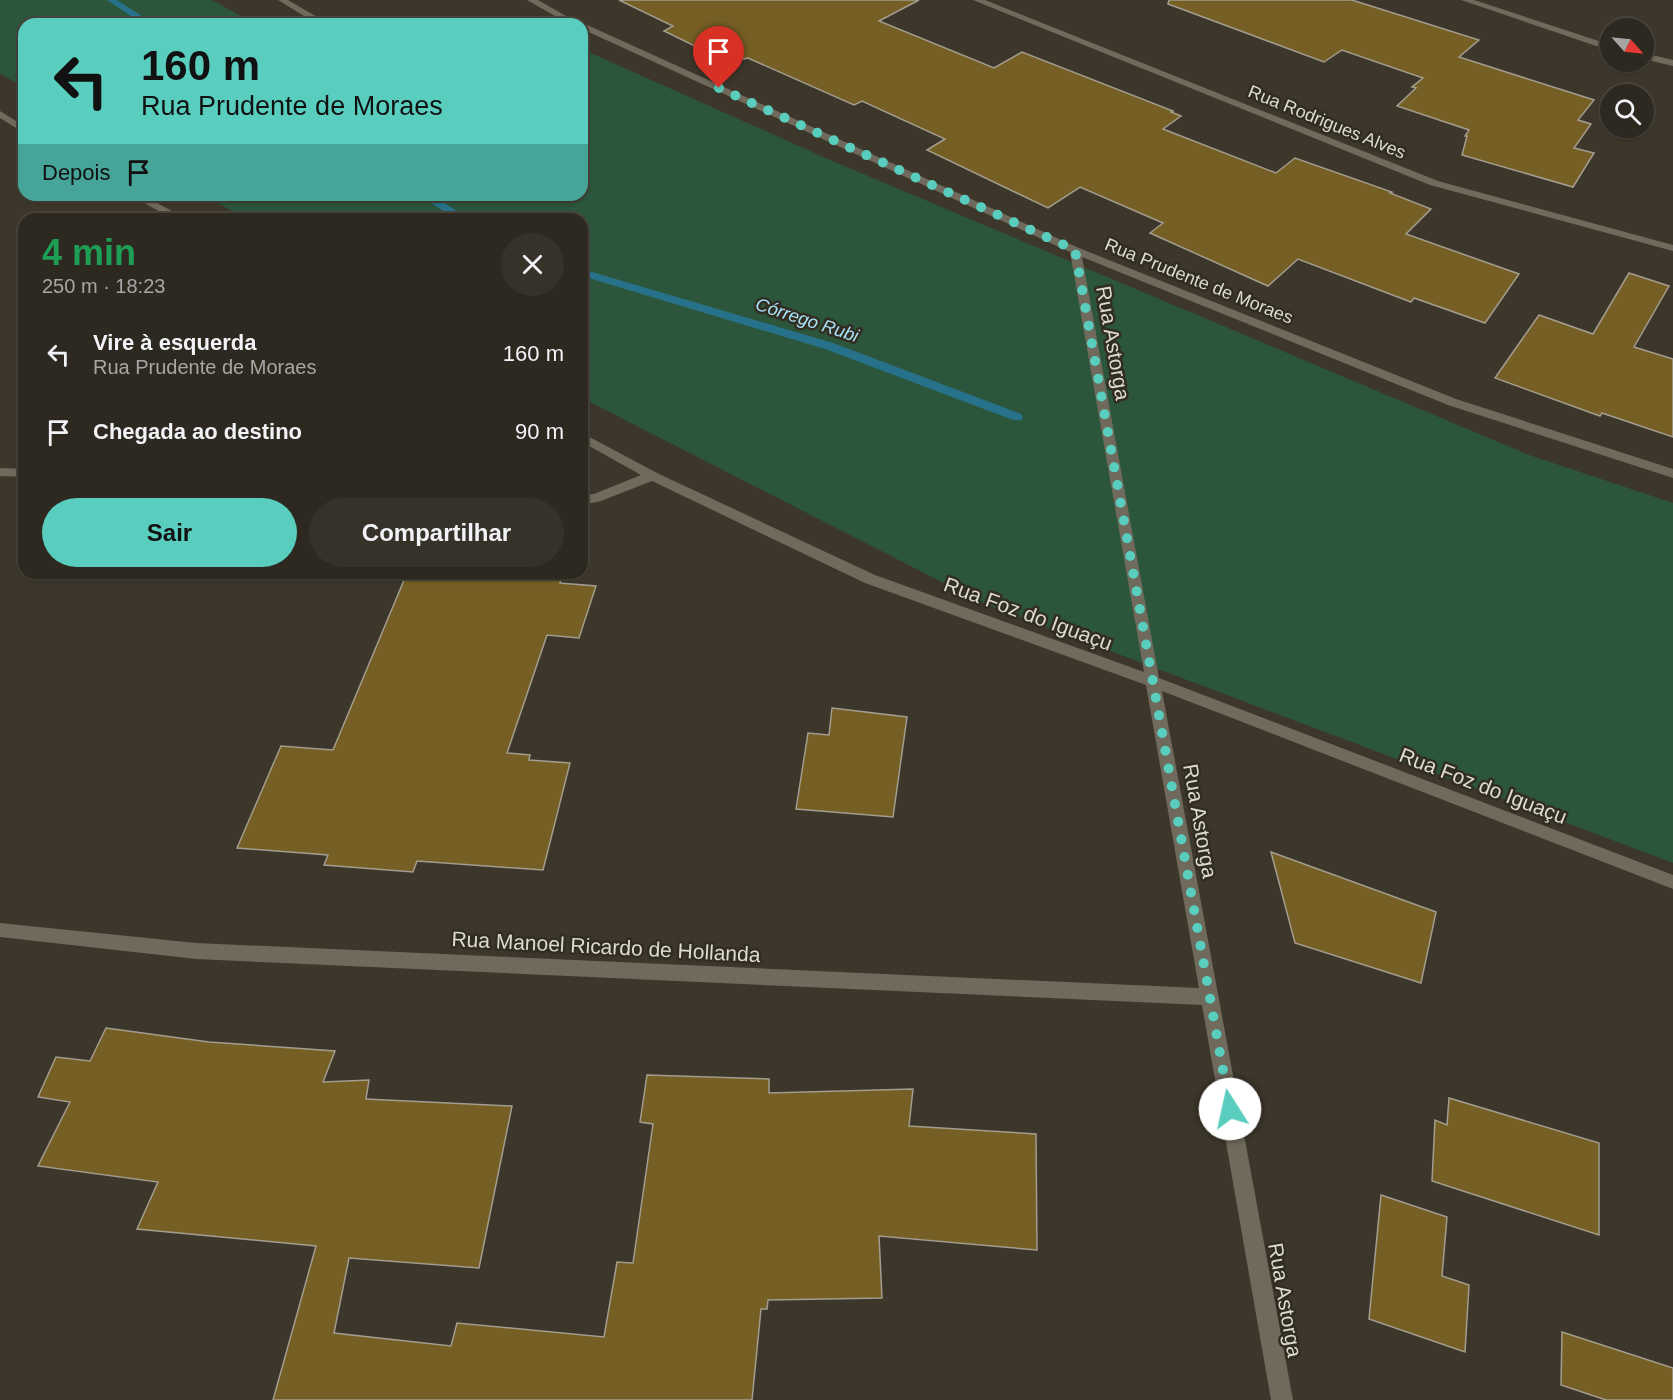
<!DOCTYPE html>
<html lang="pt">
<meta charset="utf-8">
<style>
body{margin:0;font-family:Arial,sans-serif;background:#363129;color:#f1f3f6;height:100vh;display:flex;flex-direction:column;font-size:22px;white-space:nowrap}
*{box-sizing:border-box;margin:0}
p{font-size:20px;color:#a7a6a5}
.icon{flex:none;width:33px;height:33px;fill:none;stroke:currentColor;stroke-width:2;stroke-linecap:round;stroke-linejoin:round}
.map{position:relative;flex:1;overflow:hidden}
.sheet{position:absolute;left:18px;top:213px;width:570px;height:366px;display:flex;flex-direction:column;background:#2e2920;border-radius:18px;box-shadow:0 2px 4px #0004,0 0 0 2px #49453e}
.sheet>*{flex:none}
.banner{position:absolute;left:18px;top:18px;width:570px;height:183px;border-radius:18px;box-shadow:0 2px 4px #0004,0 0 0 2px #49453e;background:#59cebe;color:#111;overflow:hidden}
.needle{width:39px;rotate:117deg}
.buttons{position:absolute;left:1600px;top:18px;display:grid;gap:12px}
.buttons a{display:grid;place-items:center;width:54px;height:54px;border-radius:50%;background:#2e2920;box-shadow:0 2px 4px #0004,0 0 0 2px #49453e;font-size:30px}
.pin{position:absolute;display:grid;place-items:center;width:51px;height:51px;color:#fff;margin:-62px -26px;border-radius:50% 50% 50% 0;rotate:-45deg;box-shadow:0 0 6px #0007}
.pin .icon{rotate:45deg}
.me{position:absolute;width:66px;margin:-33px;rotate:350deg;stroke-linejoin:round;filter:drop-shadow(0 0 4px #0008)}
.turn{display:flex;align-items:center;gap:21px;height:126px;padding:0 24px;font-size:27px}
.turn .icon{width:78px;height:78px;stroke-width:2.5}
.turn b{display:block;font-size:42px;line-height:51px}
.then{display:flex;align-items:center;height:57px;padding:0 24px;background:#0003;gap:12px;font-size:22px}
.round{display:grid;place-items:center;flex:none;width:63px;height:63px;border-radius:32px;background:#363129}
.head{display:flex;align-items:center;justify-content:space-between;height:102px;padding:0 24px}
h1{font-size:36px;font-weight:800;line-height:45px;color:#1e9e55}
.button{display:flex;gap:12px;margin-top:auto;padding:12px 24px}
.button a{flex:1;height:69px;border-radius:36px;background:#59cebe;color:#111;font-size:24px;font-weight:800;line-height:69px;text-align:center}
.button a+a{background:#363129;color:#f1f3f6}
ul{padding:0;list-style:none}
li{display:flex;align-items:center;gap:18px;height:78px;padding:0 24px}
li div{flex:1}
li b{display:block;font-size:22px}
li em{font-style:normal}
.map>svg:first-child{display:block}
.green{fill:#2c563b}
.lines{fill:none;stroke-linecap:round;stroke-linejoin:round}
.stream{fill:#27728a;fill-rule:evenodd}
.building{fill:#765f25;stroke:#a39d8f;stroke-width:1.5}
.street{fill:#6f6a5c;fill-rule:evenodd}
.route{stroke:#59cebe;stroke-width:10;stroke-dasharray:0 18}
.labels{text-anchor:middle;stroke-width:5;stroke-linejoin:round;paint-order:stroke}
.far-street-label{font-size:18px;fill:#dddad2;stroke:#322d21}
.far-water-label{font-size:18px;font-style:italic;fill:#a7e1f8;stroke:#322d21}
.street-label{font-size:21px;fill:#dddad2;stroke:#322d21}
</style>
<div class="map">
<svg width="1673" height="1400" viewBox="0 0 1673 1400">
<rect width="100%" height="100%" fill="#3d372b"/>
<!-- green -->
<g class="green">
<polygon points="0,0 212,0 255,24 24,24 24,88 0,73"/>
<polygon points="582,49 830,160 1529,455 1673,503 1673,863 983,603 582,398 582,219 245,219 205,195 582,195"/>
</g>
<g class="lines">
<!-- stream -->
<g class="stream">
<polygon points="107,0 117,0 154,24 143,24"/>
<polygon points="419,195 432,195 469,219 456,219"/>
<polygon points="582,269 833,343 1021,414 1023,417 1021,420 1013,420 825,349 582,276"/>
</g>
</g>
<!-- building -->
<g class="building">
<polygon points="619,0 919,0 879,21 994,68 1022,52 1173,111 1171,112 1181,116 1163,129 1276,173 1295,158 1392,192 1390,193 1431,209 1406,234 1519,274 1485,323 1414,298 1411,302 1298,259 1268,286 1150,233 1163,223 1080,187 1048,208 927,150 945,139 862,101 854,105 748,58 744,59 717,47 707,52 664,31 673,26"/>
<polygon points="1169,0 1352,0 1479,40 1459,57 1594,100 1578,120 1591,124 1574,148 1594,153 1573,187 1462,155 1467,136 1465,136 1469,130 1397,106 1416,88 1412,87 1423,78 1342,50 1324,62 1168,4"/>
<polygon points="1629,273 1669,286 1634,347 1673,359 1673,437 1602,413 1600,416 1495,378 1539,315 1593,334"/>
<polygon points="407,573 563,573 560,583 596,586 579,638 547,635 507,753 530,755 529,760 570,763 543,870 417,861 413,872 324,865 328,855 237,848 281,746 333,750"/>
<polygon points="832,708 907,717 893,817 796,809 808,733 829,735"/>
<polygon points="1271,852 1436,912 1421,983 1295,943"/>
<polygon points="106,1028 209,1042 335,1051 323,1082 369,1080 366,1099 512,1106 479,1268 349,1258 334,1333 451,1346 457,1323 604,1337 617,1262 633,1263 653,1124 640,1122 647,1075 769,1079 769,1093 913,1089 909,1126 1036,1134 1037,1250 879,1236 882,1298 768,1300 767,1309 761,1309 752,1400 273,1400 316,1246 137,1229 158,1182 38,1166 70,1102 38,1097 56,1057 90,1061"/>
<polygon points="1449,1098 1599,1143 1599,1235 1432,1181 1435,1120 1447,1125"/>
<polygon points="1381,1195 1447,1217 1442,1276 1469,1285 1465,1352 1369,1319"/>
<polygon points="1562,1332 1673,1368 1673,1400 1606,1400 1561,1385"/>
</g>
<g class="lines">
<!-- street -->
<g class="street">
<polygon points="278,0 288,0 329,24 317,24"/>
<polygon points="527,0 538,0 580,24 585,24 1079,248 1456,399 1673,469 1673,478 1448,405 1082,257 1159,678 1673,875 1673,889 1162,691 1293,1400 1271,1400 1202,1005 196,959 0,937 0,923 196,943 1199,988 1146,685 865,583 652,481 601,501 582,505 582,495 594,494 641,475 582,442 582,433 657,473 875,575 1144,672 1070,252 582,29 582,24 569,24"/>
<polygon points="973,0 985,0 1438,181 1673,245 1673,251 1430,185"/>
<polygon points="1461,0 1474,0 1611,45 1611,51"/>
<polygon points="1644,53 1673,60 1673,66 1644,59"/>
<polygon points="0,111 24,126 24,133 0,118"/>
<polygon points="130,195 143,195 186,219 173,219"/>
<polygon points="0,468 24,469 24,477 0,476"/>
</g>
</g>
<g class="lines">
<!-- route -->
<polyline class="route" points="719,88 1075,250 1230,1109"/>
</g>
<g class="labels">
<!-- far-street labels -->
<g class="far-street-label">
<text transform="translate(1327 122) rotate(22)" y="6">Rua Rodrigues Alves</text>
<text transform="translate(1199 281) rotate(22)" y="6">Rua Prudente de Moraes</text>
</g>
<!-- far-water labels -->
<g class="far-water-label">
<text transform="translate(807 320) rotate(18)" y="6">Córrego Rubi</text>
</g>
<!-- street labels -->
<g class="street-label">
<text transform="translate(1113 343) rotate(80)" y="7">Rua Astorga</text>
<text transform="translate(1028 614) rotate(20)" y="7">Rua Foz do Iguaçu</text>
<text transform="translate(1483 786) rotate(21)" y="7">Rua Foz do Iguaçu</text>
<text transform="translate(1200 821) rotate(80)" y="7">Rua Astorga</text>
<text transform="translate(606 947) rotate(3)" y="7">Rua Manoel Ricardo de Hollanda</text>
<text transform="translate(1285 1300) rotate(80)" y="7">Rua Astorga</text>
</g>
</g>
</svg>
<div class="buttons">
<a><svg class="needle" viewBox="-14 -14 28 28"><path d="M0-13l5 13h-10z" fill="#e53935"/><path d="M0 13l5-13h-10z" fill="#a7a6a5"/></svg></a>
<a><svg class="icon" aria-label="search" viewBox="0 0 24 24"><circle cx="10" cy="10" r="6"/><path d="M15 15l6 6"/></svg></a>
</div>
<div class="pin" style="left:719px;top:88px;background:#d93025"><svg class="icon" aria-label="arrive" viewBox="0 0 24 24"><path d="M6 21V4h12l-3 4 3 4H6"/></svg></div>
<svg class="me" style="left:1230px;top:1109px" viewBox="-20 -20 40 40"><circle r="19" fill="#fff"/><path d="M0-13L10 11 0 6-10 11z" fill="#59cebe"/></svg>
<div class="banner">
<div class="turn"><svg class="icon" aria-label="left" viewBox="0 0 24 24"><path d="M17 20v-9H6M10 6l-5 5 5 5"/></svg><div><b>160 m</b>Rua Prudente de Moraes</div></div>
<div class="then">Depois<svg class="icon" aria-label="arrive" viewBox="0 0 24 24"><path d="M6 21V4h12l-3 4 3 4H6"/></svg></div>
</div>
<section class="sheet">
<div class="head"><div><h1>4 min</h1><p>250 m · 18:23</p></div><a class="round"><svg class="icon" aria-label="close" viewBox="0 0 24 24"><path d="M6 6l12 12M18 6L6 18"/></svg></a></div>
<ul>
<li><svg class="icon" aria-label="left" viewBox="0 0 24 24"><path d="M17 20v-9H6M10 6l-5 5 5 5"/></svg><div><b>Vire à esquerda</b><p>Rua Prudente de Moraes</p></div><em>160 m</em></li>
<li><svg class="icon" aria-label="arrive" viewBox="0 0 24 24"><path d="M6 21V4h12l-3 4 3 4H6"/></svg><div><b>Chegada ao destino</b></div><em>90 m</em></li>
</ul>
<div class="button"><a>Sair</a><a>Compartilhar</a></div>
</section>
</div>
